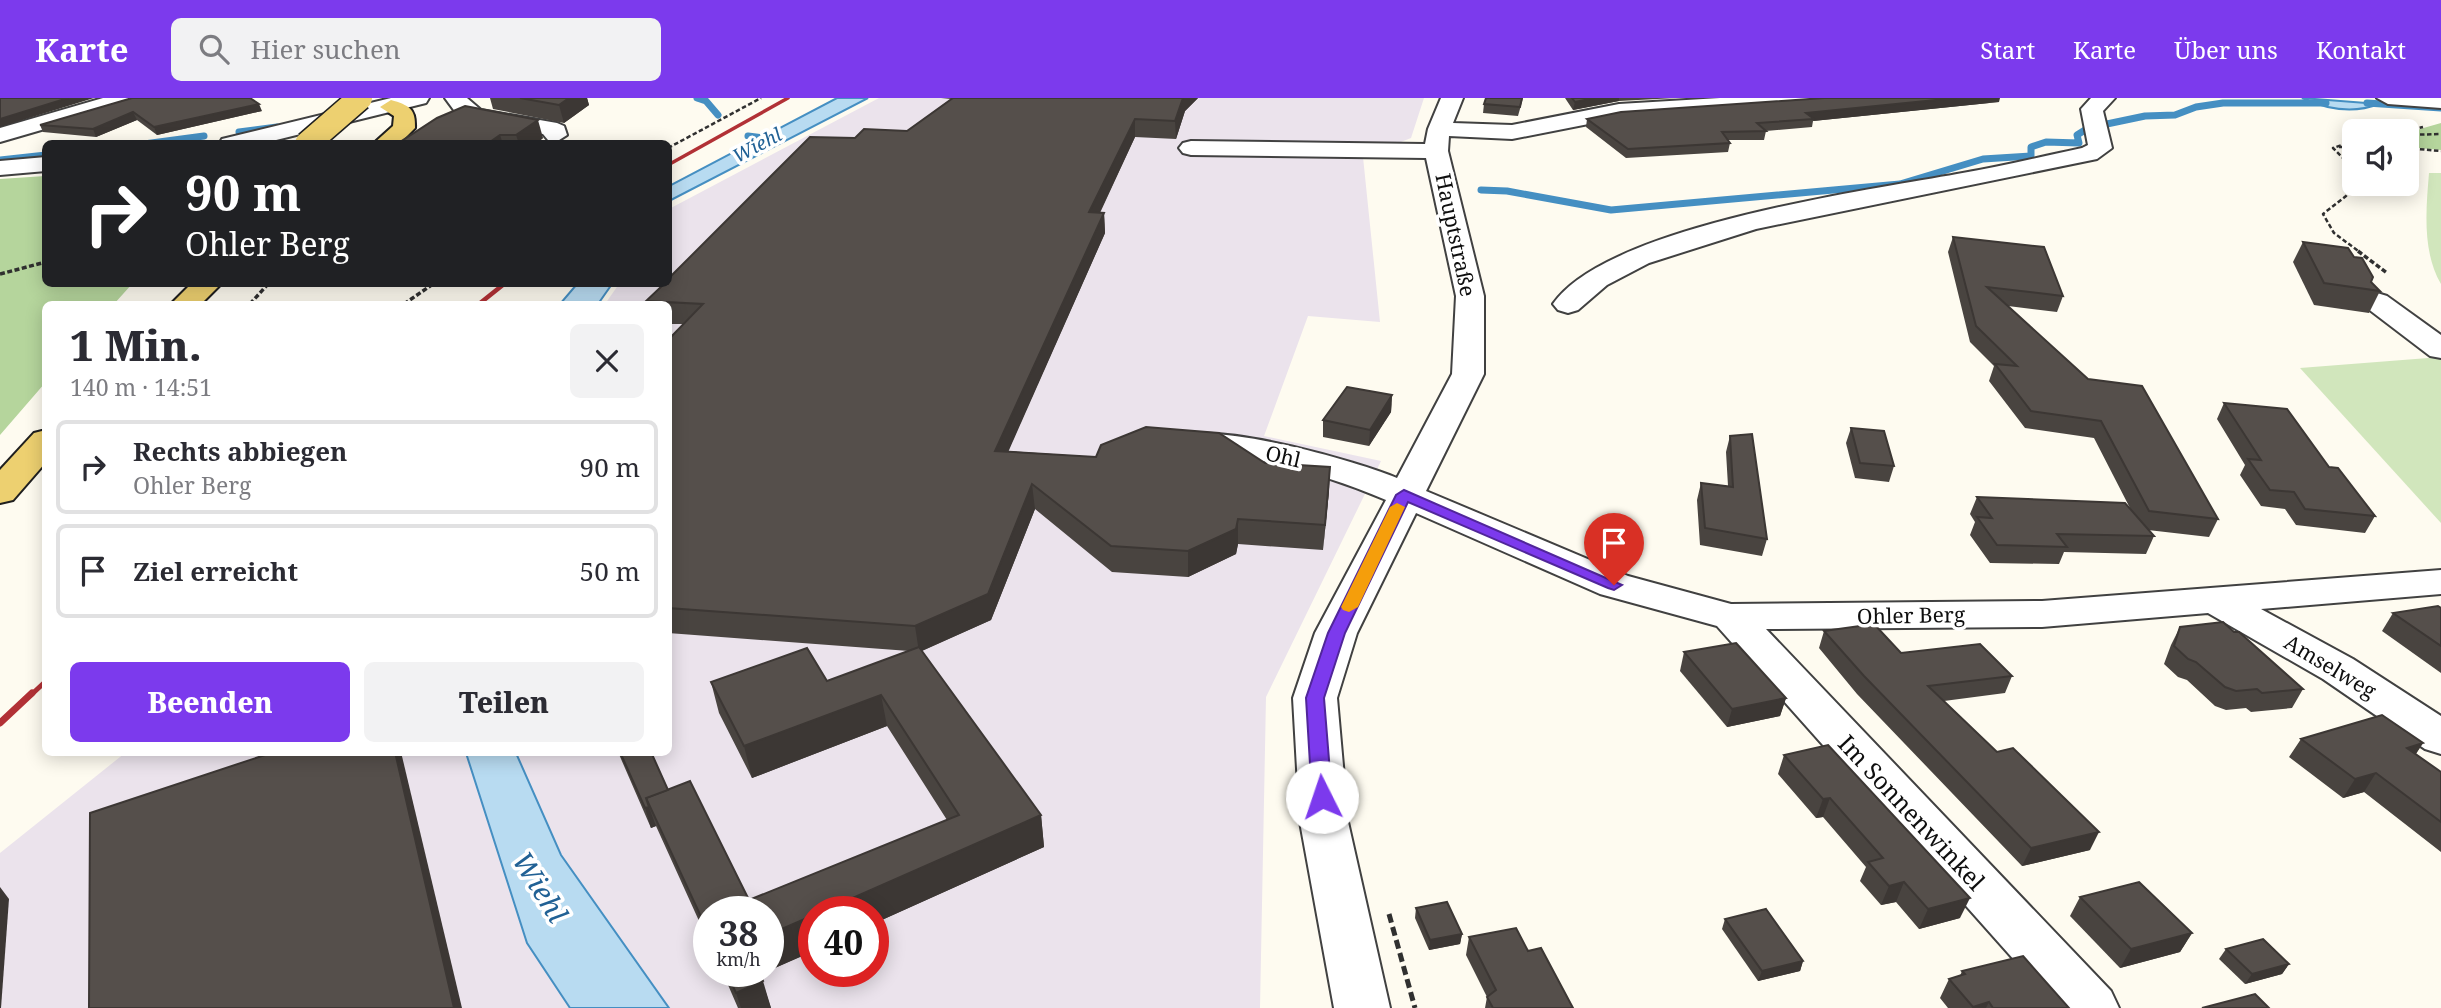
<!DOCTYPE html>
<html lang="de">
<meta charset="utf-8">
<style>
body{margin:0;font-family:"Noto Serif",serif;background:#f2f2f3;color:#2b2b33;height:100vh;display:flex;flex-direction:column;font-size:26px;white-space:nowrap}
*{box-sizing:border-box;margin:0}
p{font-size:23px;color:#7c7c81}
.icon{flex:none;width:38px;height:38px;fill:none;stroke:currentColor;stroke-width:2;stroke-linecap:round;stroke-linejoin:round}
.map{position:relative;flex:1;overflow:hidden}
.side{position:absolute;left:42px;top:203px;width:630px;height:455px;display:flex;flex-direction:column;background:#fff;border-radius:10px;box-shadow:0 4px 18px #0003}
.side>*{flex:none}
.guide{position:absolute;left:42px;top:42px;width:630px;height:147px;border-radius:10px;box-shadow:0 4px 18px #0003;background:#202124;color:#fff;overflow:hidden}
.tools{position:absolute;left:2342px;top:21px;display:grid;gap:14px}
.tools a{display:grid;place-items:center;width:77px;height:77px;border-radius:10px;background:#fff;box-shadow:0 4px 18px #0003;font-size:35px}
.speed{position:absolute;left:693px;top:798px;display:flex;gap:14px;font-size:35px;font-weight:700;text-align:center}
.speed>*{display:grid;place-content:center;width:91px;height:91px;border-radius:50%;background:#fff;box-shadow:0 4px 18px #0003;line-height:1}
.speed small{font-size:18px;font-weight:400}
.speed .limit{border:10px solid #d22;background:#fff;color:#111}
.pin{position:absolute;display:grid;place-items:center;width:60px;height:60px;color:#fff;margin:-72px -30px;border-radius:50% 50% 50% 0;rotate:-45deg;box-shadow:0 0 7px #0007}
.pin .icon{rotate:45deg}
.me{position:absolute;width:77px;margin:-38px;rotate:356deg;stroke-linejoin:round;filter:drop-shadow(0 0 5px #0008)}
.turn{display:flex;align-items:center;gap:24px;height:147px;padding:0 28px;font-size:32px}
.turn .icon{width:91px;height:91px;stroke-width:2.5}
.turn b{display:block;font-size:49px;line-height:60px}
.round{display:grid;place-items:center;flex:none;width:74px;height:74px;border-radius:10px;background:#f2f2f3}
.summary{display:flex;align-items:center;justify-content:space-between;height:119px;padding:0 28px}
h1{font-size:42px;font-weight:800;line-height:52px}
.primary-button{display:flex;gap:14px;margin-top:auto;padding:14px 28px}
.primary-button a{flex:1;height:80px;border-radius:10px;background:#7c3aed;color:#fff;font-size:28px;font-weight:800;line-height:80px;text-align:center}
.primary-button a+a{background:#f2f2f3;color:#2b2b33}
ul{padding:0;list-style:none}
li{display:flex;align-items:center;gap:21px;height:94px;margin:0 14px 10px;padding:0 14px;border:4px solid #e1e1e2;border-radius:10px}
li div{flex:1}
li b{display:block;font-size:26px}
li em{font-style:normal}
header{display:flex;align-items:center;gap:42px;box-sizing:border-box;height:98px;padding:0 35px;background:#7c3aed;color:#fff}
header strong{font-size:33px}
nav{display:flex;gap:38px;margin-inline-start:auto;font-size:24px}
.search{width:490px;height:63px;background:#f2f2f3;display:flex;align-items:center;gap:18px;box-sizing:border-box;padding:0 24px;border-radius:10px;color:#7c7c81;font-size:26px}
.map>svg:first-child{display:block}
.industrial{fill:#ebe3ec;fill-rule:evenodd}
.green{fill:#d1e6bc}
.forest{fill:#b5d59c}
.water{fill:#b8dbf1;stroke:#458fc2;stroke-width:2}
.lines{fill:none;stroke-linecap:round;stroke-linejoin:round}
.stream{stroke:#458fc2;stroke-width:7}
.minor-casing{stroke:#414141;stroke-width:4}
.major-casing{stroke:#1f1f1f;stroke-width:4}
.path-far2{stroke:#303030;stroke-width:2.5;stroke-dasharray:4.5 2.5;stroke-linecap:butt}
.path-far1{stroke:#303030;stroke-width:3.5;stroke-dasharray:5 2.5;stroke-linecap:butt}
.path{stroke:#303030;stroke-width:5;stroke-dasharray:9 4.5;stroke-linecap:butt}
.minor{fill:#fff;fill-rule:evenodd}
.major{fill:#edd070;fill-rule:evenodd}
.rail-far3{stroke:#b23136;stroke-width:3.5}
.rail-far2{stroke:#b23136;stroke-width:4.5}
.rail-far1{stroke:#b23136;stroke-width:5}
.rail{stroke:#b23136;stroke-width:7}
.major-bridge-casing{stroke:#1f1f1f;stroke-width:27;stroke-linecap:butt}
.major-bridge{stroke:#edd070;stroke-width:24}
.wall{fill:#494440}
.shaded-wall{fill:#3c3734}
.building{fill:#554f4b;stroke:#3c3734;stroke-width:2}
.route{fill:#7c3aed;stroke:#51269a;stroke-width:2}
.slow{fill:#f59e0b}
.labels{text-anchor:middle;stroke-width:7;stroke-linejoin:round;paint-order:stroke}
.far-water-label{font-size:19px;font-style:italic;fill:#216195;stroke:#fff}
.street-label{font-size:21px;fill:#0e0e0e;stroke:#fff}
.near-street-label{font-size:24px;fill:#0e0e0e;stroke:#fff}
.near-water-label{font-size:28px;font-style:italic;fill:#216195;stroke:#fff}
</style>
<header>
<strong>Karte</strong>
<div class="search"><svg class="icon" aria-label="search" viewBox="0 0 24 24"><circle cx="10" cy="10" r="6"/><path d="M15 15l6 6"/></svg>Hier suchen</div>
<nav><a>Start</a><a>Karte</a><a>Über uns</a><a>Kontakt</a></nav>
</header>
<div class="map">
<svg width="2441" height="910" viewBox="0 0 2441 910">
<rect width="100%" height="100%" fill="#fefbf0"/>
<!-- industrial -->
<path class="industrial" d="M879,0H1424L1411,40L1363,59L1380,224L1308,218L1264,338L1381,363L1266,599L1260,910H0V755L125,655L668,654V206H605L619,186H668L669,111ZM709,814H768V873H709ZM814,814H873V873H814Z"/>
<!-- green -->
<g class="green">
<path d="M2429,75H2441V186C2422,154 2426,111 2429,75Z"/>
<polygon points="2441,259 2441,425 2300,270"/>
</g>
<!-- forest -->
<g class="forest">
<polygon points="2441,25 2441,52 2406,49 2406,35"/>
<polygon points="45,78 46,186 132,186 114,206 46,206 45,285 0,337 0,81"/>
</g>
<!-- water -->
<g class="water">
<polygon points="837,0 868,0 669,103 669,88"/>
<path d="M2302,0L2379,6C2353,16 2326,11 2302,0Z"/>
<polygon points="577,186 612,186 598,206 560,206"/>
<polygon points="466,655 516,655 561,757 669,910 570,910 527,845"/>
</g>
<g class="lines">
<!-- stream -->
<g class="stream">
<polyline points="697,0 706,3 718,17"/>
<polyline points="2367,5 2441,10"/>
<polyline points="2102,27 2145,18 2175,17 2196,9 2223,5 2326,5"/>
<polyline points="239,34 277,29"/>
<polyline points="748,38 773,41"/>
<polyline points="144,46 204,38"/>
<polyline points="0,62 46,57"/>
<polyline points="1481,92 1507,93 1611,112 1900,86 1983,61 2031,58 2031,49 2046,44 2079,45 2077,37 2085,32"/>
</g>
<defs>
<g id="minor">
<polygon points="103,0 137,0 134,5 0,44 0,30"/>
<polygon points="391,0 429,0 426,5 260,46 219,46 222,41"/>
<polygon points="445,0 467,0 481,12 557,25 564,28 567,37 556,44 548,42 543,36 468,23 459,19"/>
<path d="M1441,0H1463L1453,25L1512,27L1619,6L1720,0H1832L1821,6L1619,20L1512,41L1449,38L1448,53L1484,198V276L1426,393L1628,478L1731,506L2042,503L2441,472V496L2261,511L2353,561L2441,618V656L2425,651L2323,581L2208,515L2042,529L1766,531L2111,893L2119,910H2057L1717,528L1600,496L1416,415L1357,535L1337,600L1348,724L1390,910H1334L1300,724L1293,600L1315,535L1386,402C1340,382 1290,367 1240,359C1223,356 1205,357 1187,352L1182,345L1187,338C1228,327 1356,363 1397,380L1452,276L1456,198L1426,60L1191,57L1183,55L1179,50L1183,45L1191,43L1425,46L1428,31Z"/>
<path d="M2091,0H2115L2103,13L2112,50L2097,61L1756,131L1649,165L1607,187L1578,212L1568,215L1558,212L1553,206C1607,128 1864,93 1957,76C1999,69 2040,59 2082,50L2088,47L2081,11Z"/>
<polygon points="2377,0 2441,0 2441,10 2388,6"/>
<polygon points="46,59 46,73 0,77 0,63"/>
<polygon points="2377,195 2387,198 2441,237 2441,260 2430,258 2367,210 2362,204 2367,198"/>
</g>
<g id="major">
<path d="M391,2C409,7 416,11 415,30L399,46H373L393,28L394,18L380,9Z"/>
<polygon points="191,186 221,186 201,206 171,206"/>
<polygon points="46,332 46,364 13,402 0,405 0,372 34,335"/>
</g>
</defs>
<!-- minor casing -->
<use href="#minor" class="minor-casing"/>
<!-- major casing -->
<use href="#major" class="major-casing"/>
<!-- path-far2 -->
<g class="path-far2">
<polyline points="2406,33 2423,29"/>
<polyline points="2406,37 2441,36"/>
<polyline points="2354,43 2333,50 2354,71"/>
<polyline points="2339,49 2354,49"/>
<polyline points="668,50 761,0"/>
<polyline points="2406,50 2441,53"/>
<polyline points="2355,86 2346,98 2323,116 2334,135 2361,155"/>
</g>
<!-- path-far1 -->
<g class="path-far1">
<polyline points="2358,153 2387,175"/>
<polyline points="0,176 46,164"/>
<polyline points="250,206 268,186"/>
<polyline points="404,206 433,186"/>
</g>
<!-- path -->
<polyline class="path" points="1389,816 1415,910"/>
<!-- minor -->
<use href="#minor" class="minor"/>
<!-- major -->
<use href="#major" class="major"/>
<!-- rail-far3 -->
<polyline class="rail-far3" points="668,67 788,0"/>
<!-- rail-far2 -->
<polyline class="rail-far2" points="479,206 504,186"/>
<!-- rail-far1 -->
<polyline class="rail-far1" points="31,597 46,583"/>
<!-- rail -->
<polyline class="rail" points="0,625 32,595"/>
<defs>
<polyline id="major-bridge" points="307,46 360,0"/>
</defs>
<!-- major-bridge casing -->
<use href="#major-bridge" class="major-bridge-casing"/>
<!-- major-bridge -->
<use href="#major-bridge" class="major-bridge"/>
</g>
<!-- wall -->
<g class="wall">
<polygon points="132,0 262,13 157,37 137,22 96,39 43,34 40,27"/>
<polygon points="490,0 587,0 589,7 564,25 493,11"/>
<polygon points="941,0 1198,0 1185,13 1176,41 1135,39 1100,115 1104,115 1105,135 1008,353 1096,359 1265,365 1329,393 1323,452 1238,446 1236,456 1188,479 1112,474 1035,411 991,522 922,553 1041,717 1044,749 768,873 768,814 709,814 709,845 656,728 651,730 618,654 651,654 668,692 749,802 947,722 887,628 752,680 719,615 711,584 827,583 909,553 668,535 668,242 683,226 668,226 668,206 647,206 646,203 855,40 907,33 951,1"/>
<polygon points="1486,0 1523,0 1518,18 1483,15 1484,6"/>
<polygon points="1565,0 1676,0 1619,3 1573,12"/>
<polygon points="1999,4 1813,23 1812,29 1766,33 1764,42 1728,42 1730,45 1728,54 1626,60 1586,29 1587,21"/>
<polygon points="437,20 543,40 536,46 397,46"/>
<polygon points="1953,139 2063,198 2057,214 2008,208 2218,421 2209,439 2148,432 2154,438 2146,456 2064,454 2059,466 1990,465 1970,437 1975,424 1970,416 1977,399 2131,412 2094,340 2025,330 1989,283 1994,268 1970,244 1948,154"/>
<polygon points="2303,144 2371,184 2380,193 2369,215 2314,207 2293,164"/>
<polygon points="1392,297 1391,314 1369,348 1323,339 1323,322"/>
<polygon points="2224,305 2329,369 2375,418 2365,435 2296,427 2285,411 2261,408 2240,377 2245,367 2217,321"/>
<polygon points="1851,330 1894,368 1889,384 1855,380 1846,345"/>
<polygon points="1730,338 1767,441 1762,458 1700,447 1697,402 1701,385 1728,388 1726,354"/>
<polygon points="2441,510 2441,575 2382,533 2393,515"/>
<polygon points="2180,529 2234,534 2303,591 2292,610 2251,614 2246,610 2226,612 2215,608 2187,582 2178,579 2164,566 2171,547"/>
<polygon points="1824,533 1901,555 2012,578 2005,595 1944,603 2090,752 2022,768 1857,596 1819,550"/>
<polygon points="1684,554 1786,600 1780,618 1727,629 1680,573"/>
<polygon points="2301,641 2423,645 2416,656 2441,674 2441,754 2364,694 2343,700 2289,659"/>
<polygon points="1784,657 1960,820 1919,831 1896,804 1881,807 1860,783 1866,769 1823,719 1816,720 1778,676"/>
<polygon points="2080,799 2192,835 2180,854 2120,870 2070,818"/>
<polygon points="1416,810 1462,836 1460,846 1429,852 1415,820"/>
<polygon points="1725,821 1803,863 1800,873 1758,883 1722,831"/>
<polygon points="1469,839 1528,853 1573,910 1485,910 1487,899 1466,857"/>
<polygon points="2226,851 2289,866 2282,876 2245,886 2219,861"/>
<polygon points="722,873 768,873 760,877 771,910 738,910"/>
<polygon points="1962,873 2069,910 1948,910 1940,900 1949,881 1960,878"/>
</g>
<!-- shaded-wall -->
<g class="shaded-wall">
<polygon points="68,0 94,0 0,29 0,21"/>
<polygon points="569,0 587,0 589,7 564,25 559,7"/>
<polygon points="1183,0 1198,0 1185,13 1176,41 1175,23"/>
<polygon points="1594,0 1619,0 1619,3 1573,12 1575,4"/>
<polygon points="1956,0 2000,0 1999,4 1813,23 1814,21 1806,15"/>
<polygon points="259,6 262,13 157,37 154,29"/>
<polygon points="133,14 137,22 96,39 93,31"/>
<polygon points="1135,21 1135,39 1090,135 1089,114"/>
<polygon points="538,22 543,40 536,46 519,46 516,37"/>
<polygon points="500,37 503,46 487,46"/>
<polygon points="1104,115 1105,135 998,377 995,353"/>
<polygon points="1392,297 1391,314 1369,348 1370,332"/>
<polygon points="1330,369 1329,393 1323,452 1325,427"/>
<polygon points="1032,386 1035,411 991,522 919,554 915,528"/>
<polygon points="1238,421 1238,446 1236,456 1188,479 1188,453"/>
<polygon points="881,597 887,628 752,680 744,648"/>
<polygon points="1786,600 1780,618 1727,629 1732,611"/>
<polygon points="2423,645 2410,664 2407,650"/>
<polygon points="395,654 401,654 462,910 454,910"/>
<polygon points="2376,675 2364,694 2343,700 2355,681"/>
<polygon points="1830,700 1823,719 1816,720 1823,701"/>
<polygon points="649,709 656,728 651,730 645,710"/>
<polygon points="1041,717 1044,749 873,826 873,814 821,814"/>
<polygon points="2099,734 2090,752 2022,768 2031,750"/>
<polygon points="1904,784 1896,804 1881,807 1889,788"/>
<polygon points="0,789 9,801 1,910 0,910"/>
<polygon points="1970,800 1960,820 1919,831 1928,811"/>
<polygon points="814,817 814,853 768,873 768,837"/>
<polygon points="2192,835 2180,854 2120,870 2131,851"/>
<polygon points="1462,836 1460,846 1429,852 1430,842"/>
<polygon points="1803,863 1800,873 1758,883 1762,873"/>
<polygon points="2289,866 2282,876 2245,886 2252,876"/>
<polygon points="763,883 771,910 741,910 736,895"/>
<polygon points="1989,904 1986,910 1972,910 1973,909"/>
</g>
<!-- building -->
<g class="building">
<polygon points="0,0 68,0 0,21"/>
<polygon points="132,0 250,0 259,6 154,29 133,14 93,31 40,27"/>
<polygon points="520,0 569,0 559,7"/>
<polygon points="953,0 1183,0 1175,23 1135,21 1089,114 1104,115 995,353 1096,359 1101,347 1146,329 1219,335 1265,365 1330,369 1325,427 1238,421 1236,431 1188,453 1111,448 1032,386 988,496 915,528 668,510 668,242 703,206 646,203 664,186 668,186 668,181 810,39 855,40 864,31 907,33"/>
<polygon points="1486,0 1522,0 1520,9 1484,6"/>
<polygon points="1572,0 1594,0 1575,4"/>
<polygon points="1824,0 1956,0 1806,15 1814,21 1757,25 1766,33 1722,34 1730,45 1628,51 1587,21 1621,14"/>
<polygon points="465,8 538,22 516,37 500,37 487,46 397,46 437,20"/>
<polygon points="1953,139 2044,149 2063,198 1987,189 2088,281 2142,288 2218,421 2149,413 2101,323 2031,313 1995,266 2017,268 1976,228"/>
<polygon points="2303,144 2348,150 2354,159 2362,160 2373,179 2371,184 2380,193 2324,185"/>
<polygon points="1347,289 1392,297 1370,332 1323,322"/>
<polygon points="2224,305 2287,311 2329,369 2338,370 2375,418 2305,411 2294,394 2270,392 2248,361 2261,362"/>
<polygon points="1851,330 1884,333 1894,368 1860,365"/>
<polygon points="1752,336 1767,441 1705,430 1701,385 1733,389 1730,338"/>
<polygon points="1977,399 2125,405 2154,438 2057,436 2067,449 1997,447 1977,419 1992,420"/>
<polygon points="2438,508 2441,510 2441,548 2393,515"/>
<polygon points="2223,524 2234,534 2239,534 2303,591 2262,595 2257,591 2236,593 2225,589 2196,564 2188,561 2174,548 2180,529"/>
<polygon points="1874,526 1901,555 1980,546 2012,578 1928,588 1997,654 2013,650 2099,734 2031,750 1864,578 1824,533"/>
<polygon points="1736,545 1786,600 1732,611 1684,554"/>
<polygon points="919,549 1041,717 821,814 814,814 814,817 768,837 768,814 709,814 709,836 646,700 690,683 749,802 959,717 881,597 744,648 711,584 807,550 827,583"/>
<polygon points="2382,617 2423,645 2407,650 2441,674 2441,724 2376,675 2355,681 2301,641"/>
<polygon points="1828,647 1970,800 1928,811 1904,784 1889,788 1868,764 1883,760 1830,700 1823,701 1784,657"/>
<polygon points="274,654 395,654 454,910 89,910 90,715"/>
<polygon points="620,654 651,654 668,692 646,700 649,709 645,710"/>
<polygon points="2139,784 2192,835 2131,851 2080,799"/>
<polygon points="1447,804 1462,836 1430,842 1416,810"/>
<polygon points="1766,811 1803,863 1762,873 1725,821"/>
<polygon points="1516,830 1528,853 1541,850 1573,910 1493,910 1487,899 1496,892 1469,839"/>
<polygon points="2263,841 2289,866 2252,876 2226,851"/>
<polygon points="2023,858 2069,910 1993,910 1989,904 1973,909 1949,881 1965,876 1962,873"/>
<polygon points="726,873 759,873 763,883 736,895"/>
<polygon points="2255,896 2269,910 2202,910"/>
</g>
<!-- route -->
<polygon class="route" points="1404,392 1622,487 1614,492 1608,490 1408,404 1345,535 1324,600 1332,699 1322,707 1312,699 1306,600 1328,535 1396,397"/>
<!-- slow -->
<polygon class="slow" points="1397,405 1405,409 1358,509 1349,514 1343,512 1341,509 1390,409"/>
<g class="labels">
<!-- far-water labels -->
<g class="far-water-label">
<text transform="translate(757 47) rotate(-28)" y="7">Wiehl</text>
</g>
<!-- street labels -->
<g class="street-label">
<text transform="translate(1455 137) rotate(78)" y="7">Hauptstraße</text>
<text transform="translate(1283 359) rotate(13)" y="7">Ohl</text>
<text transform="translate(1911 518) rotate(-1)" y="7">Ohler Berg</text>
<text transform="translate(2330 569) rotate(31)" y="7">Amselweg</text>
</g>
<!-- near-street labels -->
<g class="near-street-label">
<text transform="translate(1911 715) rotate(47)" y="8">Im Sonnenwinkel</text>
</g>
<!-- near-water labels -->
<g class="near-water-label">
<text transform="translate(540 789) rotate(58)" y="10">Wiehl</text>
</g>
</g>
</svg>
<div class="tools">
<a><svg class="icon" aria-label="sound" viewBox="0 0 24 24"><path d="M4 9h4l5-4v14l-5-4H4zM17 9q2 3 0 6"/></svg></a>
</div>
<div class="speed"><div>38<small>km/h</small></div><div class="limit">40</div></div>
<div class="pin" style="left:1614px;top:487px;background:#d93025"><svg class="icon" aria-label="arrive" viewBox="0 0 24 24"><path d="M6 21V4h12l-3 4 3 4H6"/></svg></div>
<svg class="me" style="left:1322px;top:699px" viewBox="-20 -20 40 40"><circle r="19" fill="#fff"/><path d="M0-13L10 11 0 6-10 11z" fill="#7c3aed"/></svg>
<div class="guide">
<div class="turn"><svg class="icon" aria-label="right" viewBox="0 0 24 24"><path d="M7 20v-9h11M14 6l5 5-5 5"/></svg><div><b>90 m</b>Ohler Berg</div></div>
</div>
<section class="side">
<div class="summary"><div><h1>1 Min.</h1><p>140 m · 14:51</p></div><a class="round"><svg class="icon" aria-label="close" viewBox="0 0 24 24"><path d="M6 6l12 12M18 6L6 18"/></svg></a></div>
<ul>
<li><svg class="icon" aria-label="right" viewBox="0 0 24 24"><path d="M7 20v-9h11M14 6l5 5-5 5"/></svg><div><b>Rechts abbiegen</b><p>Ohler Berg</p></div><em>90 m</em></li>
<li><svg class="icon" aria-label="arrive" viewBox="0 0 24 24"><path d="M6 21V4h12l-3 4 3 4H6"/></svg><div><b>Ziel erreicht</b></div><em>50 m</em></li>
</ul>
<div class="primary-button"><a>Beenden</a><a>Teilen</a></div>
</section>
</div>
